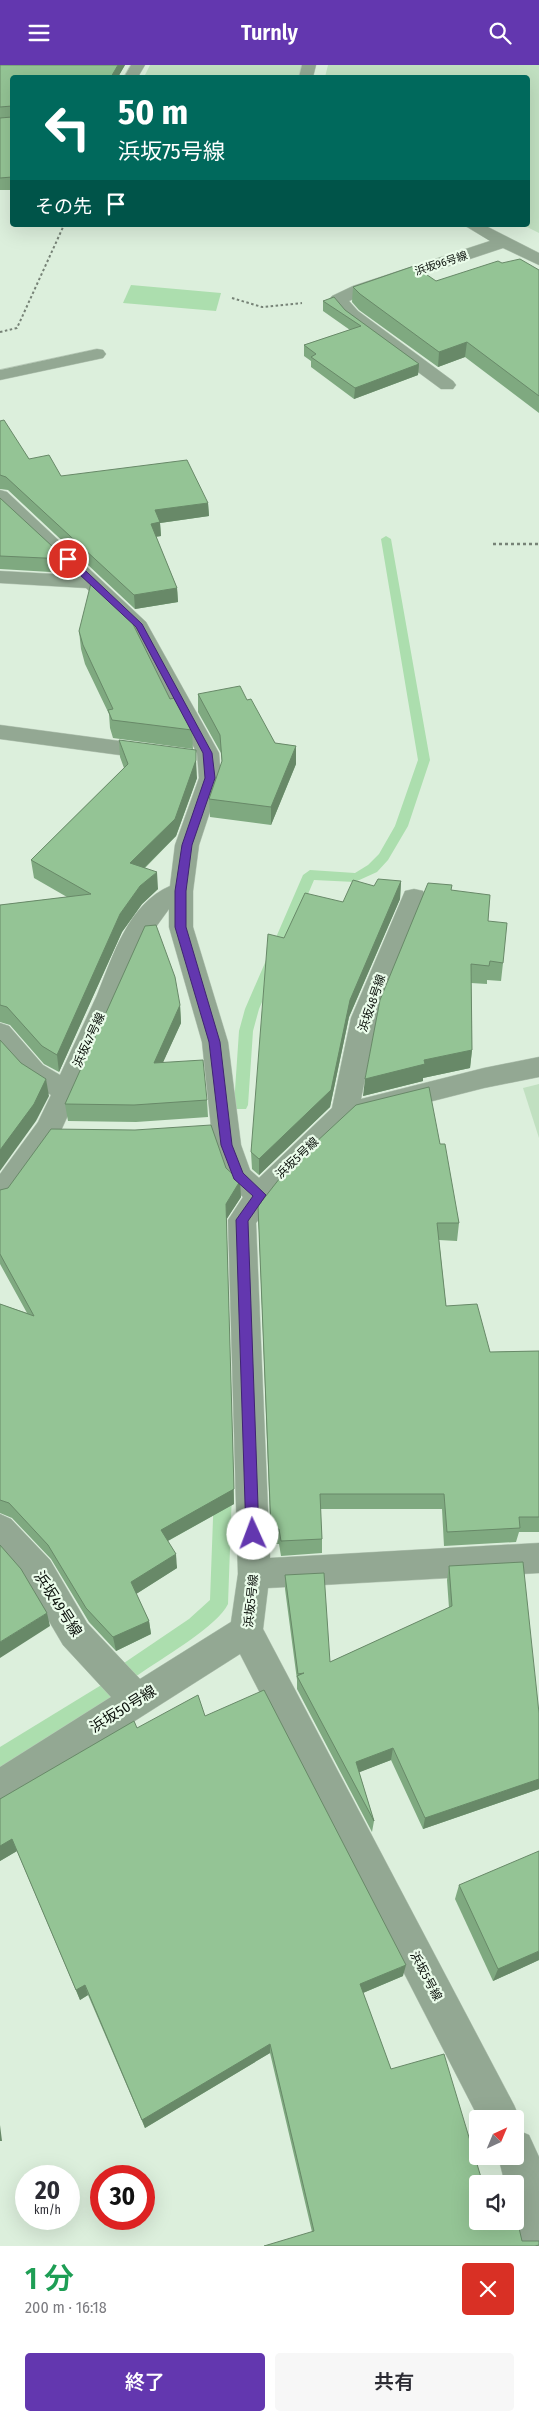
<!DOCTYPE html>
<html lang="ja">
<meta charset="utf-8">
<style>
body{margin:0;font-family:"Fira Sans Condensed","Noto Sans JP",sans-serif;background:#f7f7f7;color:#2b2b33;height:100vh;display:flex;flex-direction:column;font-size:19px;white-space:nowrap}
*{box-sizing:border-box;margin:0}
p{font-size:16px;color:#7c7c81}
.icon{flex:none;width:28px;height:28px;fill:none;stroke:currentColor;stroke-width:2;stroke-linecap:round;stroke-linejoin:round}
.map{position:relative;height:2181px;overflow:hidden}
.details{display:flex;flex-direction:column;background:#fff;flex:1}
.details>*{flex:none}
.banner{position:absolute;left:10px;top:10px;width:520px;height:152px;border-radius:5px;box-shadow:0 5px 20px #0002;background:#00695c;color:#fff;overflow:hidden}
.needle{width:32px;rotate:44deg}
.buttons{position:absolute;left:469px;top:2045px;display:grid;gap:10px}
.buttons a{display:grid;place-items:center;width:55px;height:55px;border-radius:5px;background:#fff;box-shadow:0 5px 20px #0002;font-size:25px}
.speed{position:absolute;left:15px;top:2100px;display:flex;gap:10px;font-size:25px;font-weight:700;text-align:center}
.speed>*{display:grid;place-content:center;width:65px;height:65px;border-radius:50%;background:#fff;box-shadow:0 5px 20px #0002;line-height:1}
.speed small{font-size:12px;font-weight:400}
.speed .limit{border:8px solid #d22;background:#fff;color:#111}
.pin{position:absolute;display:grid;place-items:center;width:42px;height:42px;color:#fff;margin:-21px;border:2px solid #fff;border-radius:50%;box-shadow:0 1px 5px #0007}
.me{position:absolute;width:55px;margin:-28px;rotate:358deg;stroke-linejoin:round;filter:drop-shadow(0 0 4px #0008)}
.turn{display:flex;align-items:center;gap:18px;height:105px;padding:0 25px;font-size:22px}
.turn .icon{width:65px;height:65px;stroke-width:2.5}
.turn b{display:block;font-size:35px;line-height:42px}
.then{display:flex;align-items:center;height:48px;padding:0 25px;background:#0003;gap:10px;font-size:19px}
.round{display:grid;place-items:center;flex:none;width:52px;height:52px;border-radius:5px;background:#f7f7f7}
.overview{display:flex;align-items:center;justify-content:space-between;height:85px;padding:0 25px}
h1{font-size:30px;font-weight:600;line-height:38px;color:#1e9e55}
.action{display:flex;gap:10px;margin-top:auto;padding:10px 25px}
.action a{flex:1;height:58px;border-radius:5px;background:#6337af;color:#fff;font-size:20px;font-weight:600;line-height:58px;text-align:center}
.action a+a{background:#f7f7f7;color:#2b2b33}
header{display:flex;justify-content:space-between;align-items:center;height:65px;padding:0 25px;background:#6337af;color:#fff;font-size:22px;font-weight:600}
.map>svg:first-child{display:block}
.green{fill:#c1e0c1}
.water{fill:#acdeae}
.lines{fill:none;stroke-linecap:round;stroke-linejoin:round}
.stream{fill:#acdeae;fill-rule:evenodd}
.minor-casing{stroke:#bacbba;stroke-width:1}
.path-far1{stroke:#768276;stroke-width:2;stroke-dasharray:2.5 2.5;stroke-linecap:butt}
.path{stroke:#768276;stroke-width:2.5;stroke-dasharray:3 3;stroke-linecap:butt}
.minor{fill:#93a893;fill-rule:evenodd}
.wall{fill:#7fa980}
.shaded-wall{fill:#688968}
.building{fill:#94c495;stroke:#688968}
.route{fill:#6337af;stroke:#402472}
.labels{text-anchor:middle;stroke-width:4.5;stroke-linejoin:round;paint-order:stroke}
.far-street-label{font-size:11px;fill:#0a100a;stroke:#eafcea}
.street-label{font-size:12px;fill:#0a100a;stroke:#eafcea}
.near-street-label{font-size:15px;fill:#0a100a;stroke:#eafcea}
</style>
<header><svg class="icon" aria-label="menu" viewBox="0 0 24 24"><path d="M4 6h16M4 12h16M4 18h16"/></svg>Turnly<svg class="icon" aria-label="search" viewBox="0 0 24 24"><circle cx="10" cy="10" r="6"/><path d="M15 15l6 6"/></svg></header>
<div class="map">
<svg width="539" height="2181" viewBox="0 0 539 2181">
<rect width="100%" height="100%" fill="#dcefdc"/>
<!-- green -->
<g class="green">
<polygon points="150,0 303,0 300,12 144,12"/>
<polygon points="328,0 539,0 539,168 523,160 528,160 528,12 325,12"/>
<polygon points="539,1019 539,1073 523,1023"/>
</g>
<!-- water -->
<polygon class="water" points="131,220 221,228 216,246 123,238"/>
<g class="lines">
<!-- stream -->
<g class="stream">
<polygon points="386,471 391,474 430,695 408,761 388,795 377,807 355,817 314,815 259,944 253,966 248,1040 246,1044 236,1044 234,1040 239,966 245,944 303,810 310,805 355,808 368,800 379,789 395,761 418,695 381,474"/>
<path d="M223,1419L229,1421L232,1427L228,1539C218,1561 159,1595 138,1610L131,1613L124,1610L122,1604L124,1598L189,1554L210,1535L214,1427L217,1421Z"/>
<polygon points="103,1619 110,1622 112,1628 110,1634 0,1702 0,1682"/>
</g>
<defs>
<g id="minor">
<polygon points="131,0 145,0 138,12 124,12"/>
<polygon points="302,0 316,0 313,12 299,12"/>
<polygon points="464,160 484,160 539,188 539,200 503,183 365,229 349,236 358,246 453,316 456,320 453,324 441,324 346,254 329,235 332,231 353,221 490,176"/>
<polygon points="97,284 103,285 106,289 103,293 0,315 0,305"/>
<path d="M0,425L7,427L146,557L219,688L221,713L199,780L193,826V862L228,977L241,1080L250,1105L259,1113L332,1043L351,953L405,826L414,824L423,826L426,832L377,953L361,1034L484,1003L539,992V1012L484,1023L354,1056L285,1120L256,1158L270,1493L539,1478V1508L268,1523L263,1564L514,2040L520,2054L515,2064L529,2070L539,2092V2181H518L513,2156H515V2119H505L498,2091H515V2054H479L240,1589L12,1734L0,1740V1702L111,1632L63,1580L26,1517L0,1487V1449L11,1454L50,1495L87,1558L140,1614L231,1557L238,1509L228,1155L243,1132L228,1119L213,1080L202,977L169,862V844L140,884L123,929L59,1070L10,1138L0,1141V1109L38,1057L51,1030L25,1014L0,986V958L9,961L43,1000L60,1010C72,983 85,957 97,930C113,891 128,839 170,821L175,780L199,713L197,688L130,564L86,523L0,518V506L72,510L0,442Z"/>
<polygon points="0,660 157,681 165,683 168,688 165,693 157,695 0,674"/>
</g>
</defs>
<!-- minor casing -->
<use href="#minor" class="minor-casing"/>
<!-- path-far1 -->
<g class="path-far1">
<polyline points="232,233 262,242 302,238"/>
<polyline points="0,267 17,263 64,160"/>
</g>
<!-- path -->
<polyline class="path" points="493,479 539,479"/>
<!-- minor -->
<use href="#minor" class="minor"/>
</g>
<!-- wall -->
<g class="wall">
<polygon points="0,0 125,0 118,12 12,12 12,125 0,125"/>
<polygon points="502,198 539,205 539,348 465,292 438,302 359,245 352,237 353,222 436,216"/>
<polygon points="323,236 345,245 419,299 418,310 354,334 311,302 311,296 304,291 304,280 350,265 323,246"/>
<polygon points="0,356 29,394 61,411 208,438 209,451 160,458 161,471 156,472 177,523 178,537 135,544 8,425 0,424"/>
<polygon points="0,433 66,494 67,508 0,504"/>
<polygon points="79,566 170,634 192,665 193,684 113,673 110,663 109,649 85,599 81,584"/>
<polygon points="198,629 247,635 275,678 296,681 296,699 271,760 210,752 209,734 222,698 221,688 198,647"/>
<polygon points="119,675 197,713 176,771 145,803 158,824 142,839 122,867 59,1007 44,999 10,960 0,957 0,840 67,832 34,813 31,795 124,703 120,692"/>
<polygon points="401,816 400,834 349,952 330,1042 259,1110 252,1104 251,1087 284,873 343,837 374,821"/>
<polygon points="451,825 488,856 503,898 501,916 487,915 487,919 471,918 472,985 470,1003 423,1013 423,1016 363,1031"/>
<polygon points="180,940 181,958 163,997 207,1035 208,1052 136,1057 68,1056 65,1039"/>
<polygon points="440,1079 459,1158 457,1176 439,1175 446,1241 490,1287 539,1286 539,1467 519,1467 516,1477 444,1481 442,1444 320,1444 322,1474 322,1488 281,1491 279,1479 271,1479 258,1141"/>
<polygon points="226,1103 241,1132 226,1155 234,1439 168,1476 177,1503 136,1529 149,1556 151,1569 116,1586 89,1557 51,1494 12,1453 0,1448 0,1239 27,1248 0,1199 0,1125"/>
<polygon points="449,1501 539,1648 539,1724 423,1764 391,1695 359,1707 374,1756 372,1767 297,1624 297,1615 285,1524 285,1510 330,1597 449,1543 447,1515"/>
<polygon points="205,1651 403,1911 363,1928 391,2004 478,2156 516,2150 522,2176 539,2181 312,2167 270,1988 145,2063 88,1930 80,1935 17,1786 0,1796 0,1734 137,1663"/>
<polygon points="459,1820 539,1895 493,1916 455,1834"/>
</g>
<!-- shaded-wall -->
<g class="shaded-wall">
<polygon points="118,0 125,0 118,12 111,12"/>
<polygon points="467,277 465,292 438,302 439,287"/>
<polygon points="419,299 418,310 354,334 355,323"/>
<polygon points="208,438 209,451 160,458 161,471 152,472 151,459 155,445"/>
<polygon points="177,523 178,537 135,544 134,530"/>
<polygon points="296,681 296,699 271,760 271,742"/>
<polygon points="196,695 197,713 176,771 132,815 130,798"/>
<polygon points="157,807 158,824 142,839 122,867 59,1007 57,990 120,849 140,821"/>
<polygon points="401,816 400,834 349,952 330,1042 259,1110 259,1094 350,935"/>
<polygon points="180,940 181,958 155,1015 154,998"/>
<polygon points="472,985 470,1003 423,1013 423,1016 363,1031 365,1014 424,995"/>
<polygon points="46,1014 49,1031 36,1056 0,1106 0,1085"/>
<polygon points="240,1116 241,1132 226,1155 234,1439 162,1479 161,1465 226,1139"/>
<polygon points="176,1489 177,1503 133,1531 131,1517"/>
<polygon points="47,1548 50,1561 0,1593 0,1577"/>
<polygon points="149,1556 151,1569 116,1586 113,1572"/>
<polygon points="393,1683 391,1695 355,1709 356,1697"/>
<polygon points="539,1714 539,1724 423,1764 425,1753"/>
<polygon points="12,1774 17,1786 0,1796 0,1781"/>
<polygon points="539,1886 539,1895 493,1916 498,1904"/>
<polygon points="406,1900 403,1911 358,1930 360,1919"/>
<polygon points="85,1920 88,1930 80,1935 76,1925"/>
<polygon points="270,1979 270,1988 145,2063 142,2055"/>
<polygon points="0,2060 2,2076 0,2076"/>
</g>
<!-- building -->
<g class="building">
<polygon points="0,0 118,0 111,12 12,12 12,112 0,113 0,53 12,52 12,41 0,42"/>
<polygon points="520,194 539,205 539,331 467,277 439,287 360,229 353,222 414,201 436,216 498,196 502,198"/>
<polygon points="334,232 345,245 419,299 355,323 311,292 316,289 304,280 361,261 323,236"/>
<polygon points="4,355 29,394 49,390 61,411 187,395 208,438 155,445 160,457 151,459 177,523 134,530 6,412 0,410 0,356"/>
<polygon points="0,433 66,494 0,491"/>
<polygon points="92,514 127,547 170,634 174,633 192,665 112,655 108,645 113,644 83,580 79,566"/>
<polygon points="240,621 247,635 251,634 275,678 296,681 271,742 209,734 222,696 220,670 198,629"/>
<polygon points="119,675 196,685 196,695 175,754 130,798 157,807 140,821 120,849 57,990 42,981 7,942 0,940 0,840 91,829 31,795 128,699"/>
<polygon points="378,814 401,816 350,935 331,1025 259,1094 251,1087 268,869 284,873 305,828 343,837 353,815 374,821"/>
<polygon points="428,818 452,820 451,825 490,830 488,856 507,858 503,898 490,896 489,901 471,899 472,985 424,995 425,999 365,1014 380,935"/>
<polygon points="156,860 175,912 180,940 154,998 203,995 207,1035 134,1040 65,1039 145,861"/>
<polygon points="0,975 21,998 46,1014 34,1039 0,1085"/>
<polygon points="429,1022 440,1079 445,1079 459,1158 437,1158 446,1241 477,1239 490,1287 539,1286 539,1452 519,1452 520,1463 447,1467 444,1429 320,1429 322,1474 281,1476 279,1464 271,1464 258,1141 287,1104 356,1040"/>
<polygon points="211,1060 226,1103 240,1116 226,1139 234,1424 161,1465 176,1489 131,1517 149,1556 113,1572 86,1543 48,1480 9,1438 0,1435 0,1239 34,1251 0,1189 0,1125 8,1123 51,1064 135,1065"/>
<polygon points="0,1480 21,1504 47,1548 0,1577"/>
<polygon points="523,1497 539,1648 539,1714 425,1753 393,1683 356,1697 374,1756 297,1611 304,1608 298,1609 285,1510 324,1508 330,1597 452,1541 449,1501"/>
<polygon points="264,1625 406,1900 360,1919 391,2004 444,1989 483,2119 478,2119 478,2156 515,2156 515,2128 518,2127 518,2148 516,2150 522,2176 539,2176 539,2180 535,2181 264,2181 314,2166 270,1979 142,2055 85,1920 76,1925 12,1774 0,1781 0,1734 134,1656 137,1663 198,1630 205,1651"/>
<polygon points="539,1786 539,1886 498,1904 459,1820"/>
</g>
<!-- route -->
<polygon class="route" points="65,492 71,492 142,559 212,688 215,713 192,780 186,826 186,862 220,977 232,1080 243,1108 266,1130 248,1156 259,1469 257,1474 253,1475 248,1474 246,1469 236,1155 253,1131 234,1114 221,1080 209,977 175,862 175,826 182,780 205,713 203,688 136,562 65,496"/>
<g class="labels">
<!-- far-street labels -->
<g class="far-street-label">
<text transform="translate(441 198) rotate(-18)" y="4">浜坂96号線</text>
</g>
<!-- street labels -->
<g class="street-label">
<text transform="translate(372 938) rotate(-71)" y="4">浜坂48号線</text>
<text transform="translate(89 975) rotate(-65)" y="4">浜坂47号線</text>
<text transform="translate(297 1093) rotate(-43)" y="4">浜坂5号線</text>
<text transform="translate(251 1536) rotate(-84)" y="4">浜坂5号線</text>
<text transform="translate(426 1911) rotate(62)" y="4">浜坂5号線</text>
</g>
<!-- near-street labels -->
<g class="near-street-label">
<text transform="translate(58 1539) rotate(57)" y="5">浜坂49号線</text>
<text transform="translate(123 1644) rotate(-32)" y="5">浜坂50号線</text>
</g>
</g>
</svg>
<div class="buttons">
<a><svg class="needle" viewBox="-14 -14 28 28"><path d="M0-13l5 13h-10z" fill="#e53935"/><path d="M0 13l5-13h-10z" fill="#7c7c81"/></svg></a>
<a><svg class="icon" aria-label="sound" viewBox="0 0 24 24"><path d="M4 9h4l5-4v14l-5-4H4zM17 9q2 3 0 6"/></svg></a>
</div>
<div class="speed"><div>20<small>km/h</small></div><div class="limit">30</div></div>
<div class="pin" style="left:68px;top:494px;background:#d93025"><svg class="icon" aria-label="arrive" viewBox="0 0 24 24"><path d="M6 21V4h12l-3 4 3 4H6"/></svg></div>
<svg class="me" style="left:253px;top:1469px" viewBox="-20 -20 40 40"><circle r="19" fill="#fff"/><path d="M0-13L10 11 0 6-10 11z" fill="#6337af"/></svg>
<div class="banner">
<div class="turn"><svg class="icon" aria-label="left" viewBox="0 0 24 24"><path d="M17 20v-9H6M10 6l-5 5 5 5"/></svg><div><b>50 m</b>浜坂75号線</div></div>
<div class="then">その先<svg class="icon" aria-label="arrive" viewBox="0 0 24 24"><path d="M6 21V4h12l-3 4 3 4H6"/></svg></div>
</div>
</div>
<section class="details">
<div class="overview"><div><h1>1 分</h1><p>200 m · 16:18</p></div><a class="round" style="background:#d93025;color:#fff"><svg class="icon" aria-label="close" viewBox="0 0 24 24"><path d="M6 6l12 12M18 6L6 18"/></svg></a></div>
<div class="action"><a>終了</a><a>共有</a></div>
</section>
